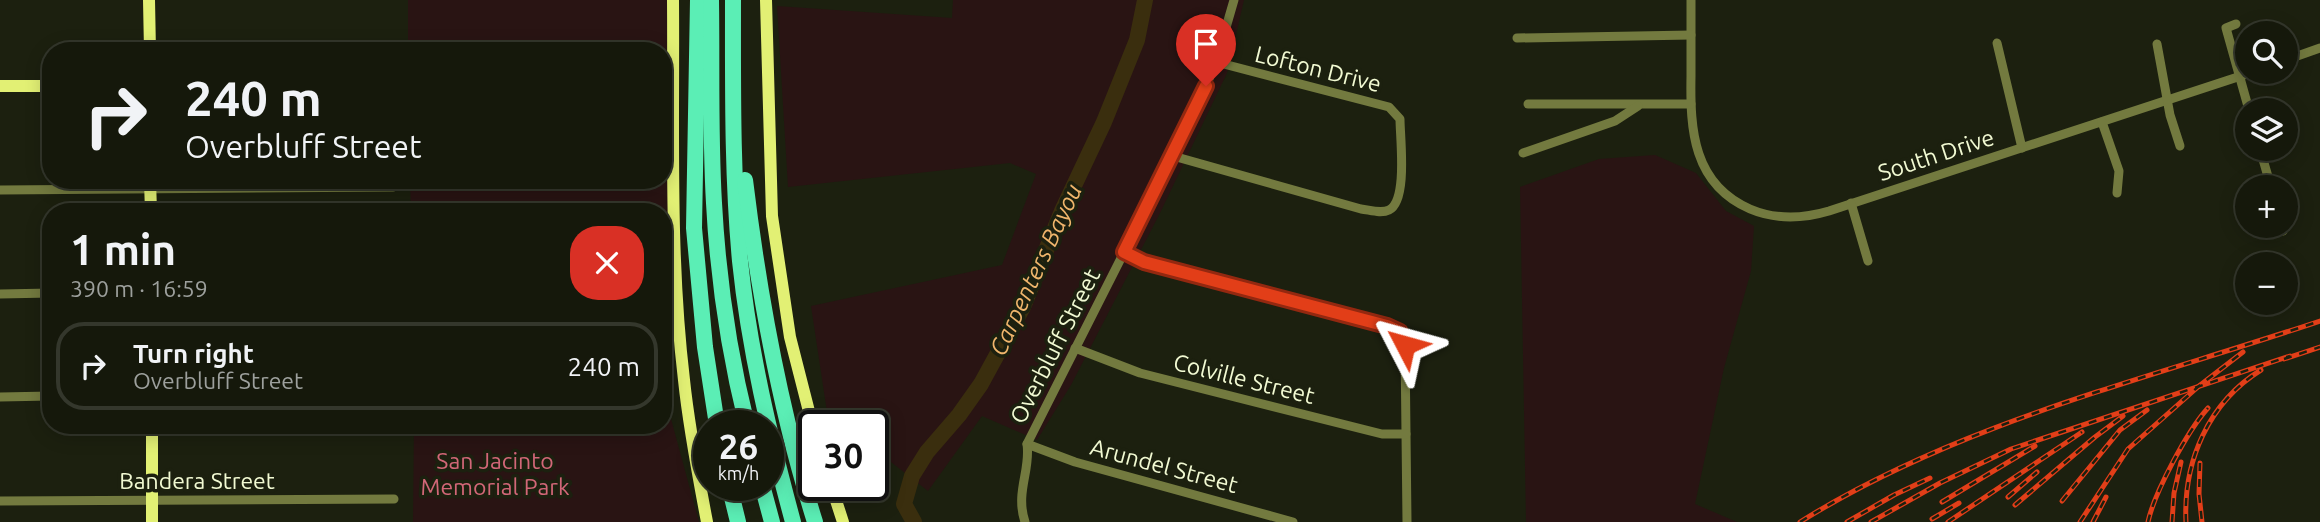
<!DOCTYPE html>
<meta charset="utf-8">
<style>
body{margin:0;font-family:Ubuntu,sans-serif;background:#222519;color:#f1f3f6;height:100vh;display:flex;flex-direction:column;font-size:26px;white-space:nowrap}
*{box-sizing:border-box;margin:0}
p{font-size:23px;color:#9da09d}
.icon{flex:none;width:38px;height:38px;fill:none;stroke:currentColor;stroke-width:2;stroke-linecap:round;stroke-linejoin:round}
.map{position:relative;flex:1;overflow:hidden}
.sheet{position:absolute;left:42px;top:203px;width:630px;height:231px;display:flex;flex-direction:column;background:#15180b;border-radius:28px;box-shadow:0 4px 18px #0003,0 0 0 2px #34372c}
.sheet>*{flex:none}
.hud{position:absolute;left:42px;top:42px;width:630px;height:147px;border-radius:28px;box-shadow:0 4px 18px #0003,0 0 0 2px #34372c;background:#15180b;color:#f1f3f6;overflow:hidden}
.controls{position:absolute;left:2235px;top:21px;display:grid;gap:14px}
.controls a{display:grid;place-items:center;width:63px;height:63px;border-radius:50%;background:#15180b;box-shadow:0 4px 18px #0003,0 0 0 2px #34372c;font-size:35px}
.speed{position:absolute;left:693px;top:410px;display:flex;gap:14px;font-size:35px;font-weight:700;text-align:center}
.speed>*{display:grid;place-content:center;width:91px;height:91px;border-radius:50%;background:#15180b;box-shadow:0 4px 18px #0003,0 0 0 2px #34372c;line-height:1}
.speed small{font-size:18px;font-weight:400}
.speed .limit{border:4px solid #111;border-radius:10px;background:#fff;color:#111}
.pin{position:absolute;display:grid;place-items:center;width:60px;height:60px;color:#fff;margin:-72px -30px;border-radius:50% 50% 50% 0;rotate:-45deg;box-shadow:0 0 7px #0007}
.pin .icon{rotate:45deg}
.me{position:absolute;width:77px;margin:-38px;rotate:309deg;stroke-linejoin:round;filter:drop-shadow(0 0 5px #0008)}
.turn{display:flex;align-items:center;gap:24px;height:147px;padding:0 28px;font-size:32px}
.turn .icon{width:91px;height:91px;stroke-width:2.5}
.turn b{display:block;font-size:49px;line-height:60px}
.round{display:grid;place-items:center;flex:none;width:74px;height:74px;border-radius:28px;background:#222519}
.head{display:flex;align-items:center;justify-content:space-between;height:119px;padding:0 28px}
h1{font-size:42px;font-weight:700;line-height:52px}
ul{padding:0;list-style:none}
li{display:flex;align-items:center;gap:21px;height:88px;margin:0 14px 10px;padding:0 14px;border:4px solid #34372c;border-radius:28px}
li div{flex:1}
li b{display:block;font-size:26px}
li em{font-style:normal}
.map>svg:first-child{display:block}
.green{fill:#291413}
.lines{fill:none;stroke-linecap:round;stroke-linejoin:round}
.river{stroke:#3a2e0e;stroke-width:16}
.street{stroke:#737a3f;stroke-width:9}
.secondary{stroke:#e2f074;stroke-width:12}
.highway{stroke:#5beeb5;stroke-width:16}
.rail-casing{stroke:#e23e18;stroke-width:5}
.rail{stroke:#1c200f;stroke-width:2.5;stroke-dasharray:8;stroke-linecap:butt}
.route-casing{stroke:#932810;stroke-width:18}
.route{stroke:#e23e18;stroke-width:12}
.labels{text-anchor:middle;stroke-width:7;stroke-linejoin:round;paint-order:stroke}
.street-label{font-size:23px;fill:#f2fad3;stroke:#1c200f}
.park-label{font-size:23px;fill:#d26778;stroke:#1c200f}
.water-label{font-size:24px;font-style:italic;fill:#efb56c;stroke:#1c200f}
</style>
<div class="map">
<svg width="2320" height="522" viewBox="0 0 2320 522">
<rect width="100%" height="100%" fill="#1c200f"/>
<!-- green -->
<g class="green">
<polygon points="408,0 667,0 671,419 699,522 413,522 414,425 663,425 663,212 411,212 410,180 663,180 663,51 408,51"/>
<polygon points="953,0 1244,0 1227,73 1160,213 1071,385 1037,440 982,416 928,491 873,448 873,425 844,425 827,412 811,306 1002,265 1036,174 1010,163 788,187 777,6 952,18"/>
<polygon points="1655,155 1696,173 1726,211 1754,226 1751,271 1724,368 1695,504 1737,522 1526,522 1520,187 1599,159"/>
</g>
<g class="lines">
<!-- river -->
<polyline class="river" points="914,522 904,504 912,476 927,452 959,415 981,384 1023,307 1062,211 1104,122 1137,40 1145,0"/>
<!-- street -->
<g class="street">
<path d="M1691,0C1691,25 1691,50 1691,76C1690,130 1693,184 1750,209C1776,220 1802,219 1829,211L2253,72"/>
<polyline points="2236,24 2226,28 2249,110"/>
<polyline points="1517,38 1691,35"/>
<polyline points="1997,43 2022,148"/>
<polyline points="2157,44 2170,115 2180,146"/>
<polyline points="2286,60 2320,48"/>
<polyline points="1528,104 1691,104"/>
<polyline points="2102,122 2119,171 2117,193"/>
<polyline points="2260,149 2271,187"/>
<polyline points="1523,153 1615,121 1638,106"/>
<path d="M1173,156L1361,209C1370,210 1381,214 1389,210C1408,201 1400,138 1400,119L1389,107L1216,62"/>
<polyline points="0,190 393,187"/>
<polyline points="1851,203 1868,261"/>
<polyline points="2282,226 2283,231"/>
<polyline points="1124,252 1144,263 1387,326 1400,332 1405,345 1407,522"/>
<polyline points="0,294 51,293"/>
<polyline points="1075,348 1140,373 1382,434 1406,434"/>
<polyline points="0,397 51,396"/>
<polyline points="1027,444 1075,462 1293,522"/>
<polyline points="0,501 394,499"/>
<path d="M1025,522C1015,492 1031,470 1027,444L1196,110L1216,62L1234,0"/>
</g>
<!-- secondary -->
<g class="secondary">
<polyline points="149,0 150,51"/>
<path d="M673,0C674,126 669,254 684,380C689,428 698,475 707,522"/>
<polyline points="766,0 772,216 790,337 814,431"/>
<polyline points="0,86 51,86"/>
<polyline points="150,180 151,212"/>
<polyline points="152,425 152,522"/>
<polyline points="831,485 843,522"/>
</g>
<!-- highway -->
<g class="highway">
<polyline points="698,0 694,228 705,347 717,425"/>
<path d="M711,0C712,68 710,136 714,203C718,278 729,353 747,425"/>
<path d="M733,0C733,87 732,175 740,261C749,349 770,437 793,522"/>
<path d="M745,180C759,295 780,411 815,522"/>
<polyline points="729,485 738,522"/>
<polyline points="762,485 772,522"/>
</g>
<defs>
<g id="rail">
<polyline points="2284,359 2320,347"/>
<polyline points="2200,463 2199,494 2202,522"/>
<polyline points="2008,497 2037,472"/>
<polyline points="2062,501 2120,430 2147,410"/>
<polyline points="1942,502 2035,446"/>
<polyline points="2015,505 2095,437 2123,416"/>
<polyline points="1932,519 1959,503"/>
<path d="M1800,522C1959,423 2144,380 2320,321"/>
<polyline points="1847,522 1894,495 1930,478"/>
<polyline points="1871,522 1940,483 2011,449 2290,356"/>
<polyline points="1948,522 2082,432"/>
<polyline points="2080,522 2128,449 2199,386 2243,352"/>
<polyline points="2093,522 2106,497"/>
<path d="M2148,522C2154,493 2188,430 2208,408"/>
<polyline points="2172,522 2174,493 2181,462"/>
<path d="M2186,522C2183,461 2209,402 2261,370"/>
</g>
</defs>
<!-- rail casing -->
<use href="#rail" class="rail-casing"/>
<!-- rail -->
<use href="#rail" class="rail"/>
</g>
<g class="lines">
<defs>
<polyline id="route" points="1206,86 1124,252 1144,262 1387,326 1400,332 1405,345"/>
</defs>
<!-- route casing -->
<use href="#route" class="route-casing"/>
<!-- route -->
<use href="#route" class="route"/>
</g>
<g class="labels">
<!-- street labels -->
<g class="street-label">
<text transform="translate(1318 69) rotate(14)" y="8">Lofton Drive</text>
<text transform="translate(1936 155) rotate(-18)" y="8">South Drive</text>
<text transform="translate(1055 346) rotate(-63)" y="8">Overbluff Street</text>
<text transform="translate(1244 379) rotate(14)" y="8">Colville Street</text>
<text transform="translate(1164 466) rotate(15)" y="8">Arundel Street</text>
<text x="197" y="489">Bandera Street</text>
</g>
<!-- park labels -->
<g class="park-label">
<text x="495" y="469">San Jacinto<tspan x="495" dy="26">Memorial Park</tspan></text>
</g>
<!-- water labels -->
<g class="water-label">
<text transform="translate(1036 270) rotate(-65)" y="8">Carpenters Bayou</text>
</g>
</g>
</svg>
<div class="controls">
<a><svg class="icon" aria-label="search" viewBox="0 0 24 24"><circle cx="10" cy="10" r="6"/><path d="M15 15l6 6"/></svg></a>
<a><svg class="icon" aria-label="layers" viewBox="0 0 24 24"><path d="M12 4l9 5-9 5-9-5zM3 14l9 5 9-5"/></svg></a>
<a>+</a>
<a>−</a>
</div>
<div class="speed"><div>26<small>km/h</small></div><div class="limit">30</div></div>
<div class="pin" style="left:1206px;top:86px;background:#d93025"><svg class="icon" aria-label="arrive" viewBox="0 0 24 24"><path d="M6 21V4h12l-3 4 3 4H6"/></svg></div>
<svg class="me" style="left:1405px;top:345px" viewBox="-20 -20 40 40"><path d="M0-17L14 15 0 8-14 15z" fill="#e23e18" stroke="#fff" stroke-width="4"/></svg>
<div class="hud">
<div class="turn"><svg class="icon" aria-label="right" viewBox="0 0 24 24"><path d="M7 20v-9h11M14 6l5 5-5 5"/></svg><div><b>240 m</b>Overbluff Street</div></div>
</div>
<section class="sheet">
<div class="head"><div><h1>1 min</h1><p>390 m · 16:59</p></div><a class="round" style="background:#d93025;color:#fff"><svg class="icon" aria-label="close" viewBox="0 0 24 24"><path d="M6 6l12 12M18 6L6 18"/></svg></a></div>
<ul>
<li><svg class="icon" aria-label="right" viewBox="0 0 24 24"><path d="M7 20v-9h11M14 6l5 5-5 5"/></svg><div><b>Turn right</b><p>Overbluff Street</p></div><em>240 m</em></li>
</ul>
</section>
</div>
